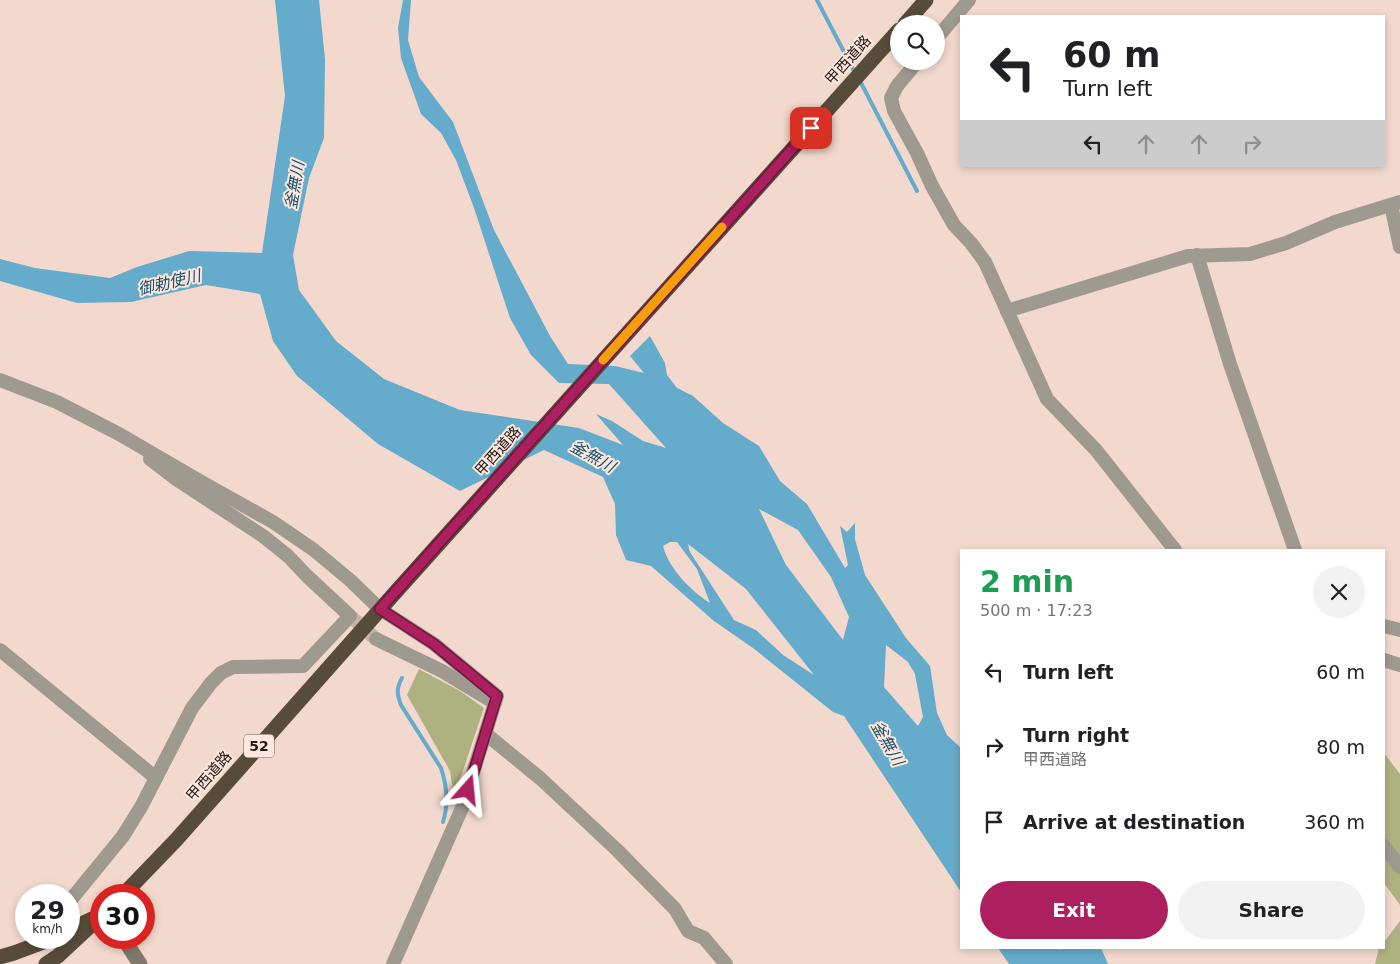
<!DOCTYPE html>
<meta charset="utf-8">
<style>
body{margin:0;font-family:"DejaVu Sans","Noto Sans JP",sans-serif;background:#f2f2f2;color:#202124;height:100vh;display:flex;flex-direction:column;font-size:19px;white-space:nowrap}
*{box-sizing:border-box;margin:0}
p{font-size:16px;color:#757577}
.icon{flex:none;width:28px;height:28px;fill:none;stroke:currentColor;stroke-width:2;stroke-linecap:round;stroke-linejoin:round}
.map{position:relative;flex:1;overflow:hidden}
.panel{position:absolute;left:960px;top:549px;width:425px;height:400px;display:flex;flex-direction:column;background:#fff;border-radius:0px;box-shadow:0 2px 8px #0003}
.panel>*{flex:none}
.top-card{position:absolute;left:960px;top:15px;width:425px;height:152px;border-radius:0px;box-shadow:0 2px 8px #0003;background:#fff;color:#202124;overflow:hidden}
.fabs{position:absolute;left:890px;top:15px;display:grid;gap:10px}
.fabs a{display:grid;place-items:center;width:55px;height:55px;border-radius:50%;background:#fff;box-shadow:0 2px 8px #0003;font-size:25px}
.speed{position:absolute;left:15px;top:884px;display:flex;gap:10px;font-size:25px;font-weight:700;text-align:center}
.speed>*{display:grid;place-content:center;width:65px;height:65px;border-radius:50%;background:#fff;box-shadow:0 2px 8px #0003;line-height:1}
.speed small{font-size:12px;font-weight:400}
.speed .limit{border:8px solid #d22;background:#fff;color:#111}
.pin{position:absolute;display:grid;place-items:center;width:42px;height:42px;color:#fff;margin:-21px;border-radius:10px;box-shadow:0 2px 8px #0006}
.me{position:absolute;width:55px;margin:-28px;rotate:18deg;stroke-linejoin:round;filter:drop-shadow(0 0 4px #0008)}
.turn{display:flex;align-items:center;gap:18px;height:105px;padding:0 20px;font-size:22px}
.turn .icon{width:65px;height:65px;stroke-width:2.5}
.turn b{display:block;font-size:35px;line-height:42px}
.lanes{display:flex;align-items:center;height:48px;padding:0 20px;background:#0003;justify-content:center;gap:25px;direction:ltr}
.lanes .off{opacity:.35}
.round{display:grid;place-items:center;flex:none;width:52px;height:52px;border-radius:26px;background:#f2f2f2}
.overview{display:flex;align-items:center;justify-content:space-between;height:85px;padding:0 20px}
h1{font-size:30px;font-weight:800;line-height:38px;color:#1e9e55}
.cta{display:flex;gap:10px;margin-top:auto;padding:10px 20px}
.cta a{flex:1;height:58px;border-radius:30px;background:#ac2060;color:#fff;font-size:20px;font-weight:800;line-height:58px;text-align:center}
.cta a+a{background:#f2f2f2;color:#202124}
ul{padding:0;list-style:none}
li{display:flex;align-items:center;gap:15px;height:75px;padding:0 20px}
li div{flex:1}
li b{display:block;font-size:19px}
li em{font-style:normal}
.map>svg:first-child{display:block}
.green{fill:#aeb281}
.water{fill:#65abcb;fill-rule:evenodd}
.lines{fill:none;stroke-linecap:round;stroke-linejoin:round}
.stream{stroke:#65abcb;stroke-width:4}
.street-tunnel{stroke:#c9b3a8;stroke-width:14;stroke-dasharray:14 7;stroke-linecap:butt}
.street{stroke:#9f9a90;stroke-width:14}
.secondary{stroke:#80786a;stroke-width:15}
.highway{stroke:#574c39;stroke-width:15}
.route-casing{stroke:#70153e;stroke-width:12}
.route{stroke:#ac2060;stroke-width:9}
.slow{stroke:#f59e0b;stroke-width:9}
.labels{text-anchor:middle;stroke-width:4;stroke-linejoin:round;paint-order:stroke}
.shield{fill:#fde7de;stroke:#645751;stroke-width:1}
.shield-label{font-size:14px;font-weight:bold;fill:#221915}
.street-label{font-size:15px;fill:#221915;stroke:#fde7de}
.water-label{font-size:16px;font-style:italic;fill:#175067;stroke:#fde7de}
</style>
<div class="map">
<svg width="1400" height="964" viewBox="0 0 1400 964">
<rect width="100%" height="100%" fill="#f3d9cd"/>
<!-- green -->
<g class="green">
<polygon points="419,669 460,691 484,708 454,797 450,771 407,695"/>
<polygon points="1384,753 1400,774 1400,905 1384,883"/>
<polygon points="1400,921 1400,964 1375,964 1379,948 1384,948 1384,942"/>
</g>
<!-- water -->
<g class="water">
<path d="M275,0H319L325,59L324,138L309,178L293,255L299,290L336,341L384,379L460,410L579,428L623,445L596,414L612,421L643,441L666,448L609,384L559,383L531,355L510,318L474,208L456,160L441,133L421,114L401,58L398,28L403,0H411L408,40L419,77L453,122L494,230L550,336L568,364L615,366L644,373L630,356L650,336L665,363L667,375L677,388L693,396L723,423L759,446L780,481L807,504L845,568L848,565L840,526L847,532L855,523V539L865,575L906,638L930,666L937,713L947,735L961,748V892L844,716L833,712L753,648L714,621L651,566L626,560L616,535L615,504L603,477L544,450L460,491L378,444L297,376L273,341L260,294L206,285L131,302L77,303L0,281V259L35,268L110,278L137,267L189,251L262,253L285,96ZM759,509L798,530L831,577L849,617L843,640L786,565ZM670,542H677L697,569L710,603C691,591 669,569 663,546ZM688,544L746,589L814,675L783,655L756,630L734,620L690,552ZM886,645L908,662L915,674L923,717L918,726L884,687Z"/>
<polygon points="998,948 1058,948 1061,950 1060,948 1101,948 1108,964 1009,964"/>
</g>
<g class="lines">
<!-- stream -->
<g class="stream">
<polyline points="817,0 855,73"/>
<polyline points="859,79 917,191"/>
<path d="M402,678C396,689 397,694 401,705L441,768C447,786 449,803 443,822"/>
</g>
<!-- street-tunnel -->
<polyline class="street-tunnel" points="350,616 376,639"/>
<!-- street -->
<g class="street">
<polyline points="936,39 969,0"/>
<polyline points="918,61 897,86 891,98 894,111 917,153 932,186 954,225 971,243 985,262 1047,399 1096,450 1175,550"/>
<polyline points="1391,205 1400,247"/>
<polyline points="1197,255 1230,364 1295,550"/>
<polyline points="1007,311 1188,256 1250,254 1286,243 1335,222 1400,202"/>
<polyline points="0,380 57,402 119,434 205,484 273,522 314,550 351,581 380,609 434,644 497,696 462,808 393,964"/>
<polyline points="1384,626 1400,630"/>
<polyline points="376,639 442,671 495,703"/>
<polyline points="0,650 156,778"/>
<polyline points="1384,660 1400,665"/>
<polyline points="486,734 541,779 617,850 675,909 688,931 704,938 726,964"/>
<polyline points="1384,846 1400,867"/>
<polyline points="69,902 123,836 141,807 192,708 211,683 221,673 233,667 303,666 350,616 307,576 288,556 263,536 176,479 150,459"/>
</g>
<!-- secondary -->
<polyline class="secondary" points="123,938 140,964"/>
<!-- highway -->
<g class="highway">
<polyline points="905,24 926,0"/>
<polyline points="123,895 176,840 393,595 899,30"/>
<polyline points="69,930 92,919"/>
<polyline points="0,957 14,953 54,938"/>
<polyline points="46,964 58,956 101,916"/>
</g>
</g>
<g class="lines">
<defs>
<polyline id="route" points="468,790 497,696 434,644 380,609 811,128"/>
</defs>
<!-- route casing -->
<use href="#route" class="route-casing"/>
<!-- route -->
<use href="#route" class="route"/>
<!-- slow -->
<polyline class="slow" points="603,360 722,227"/>
</g>
<g class="labels">
<!-- shield labels -->
<rect class="shield" x="244" y="734.5" width="30" height="23" rx="4"/>
<g class="shield-label">
<text x="259" y="751">52</text>
</g>
<!-- street labels -->
<g class="street-label">
<text transform="translate(848 60) rotate(-48)" y="5">甲西道路</text>
<text transform="translate(498 451) rotate(-48)" y="5">甲西道路</text>
<text transform="translate(209 776) rotate(-49)" y="5">甲西道路</text>
</g>
<!-- water labels -->
<g class="water-label">
<text transform="translate(294 185) rotate(-80)" y="6">釜無川</text>
<text transform="translate(169 282) rotate(-13)" y="6">御勅使川</text>
<text transform="translate(593 456) rotate(29)" y="6">釜無川</text>
<text transform="translate(888 743) rotate(60)" y="6">釜無川</text>
</g>
</g>
</svg>
<div class="fabs">
<a><svg class="icon" aria-label="search" viewBox="0 0 24 24"><circle cx="10" cy="10" r="6"/><path d="M15 15l6 6"/></svg></a>
</div>
<div class="speed"><div>29<small>km/h</small></div><div class="limit">30</div></div>
<div class="pin" style="left:811px;top:128px;background:#d93025"><svg class="icon" aria-label="arrive" viewBox="0 0 24 24"><path d="M6 21V4h12l-3 4 3 4H6"/></svg></div>
<svg class="me" style="left:468px;top:790px" viewBox="-20 -20 40 40"><path d="M0-17L14 15 0 8-14 15z" fill="#ac2060" stroke="#fff" stroke-width="4"/></svg>
<div class="top-card">
<div class="turn"><svg class="icon" aria-label="left" viewBox="0 0 24 24"><path d="M17 20v-9H6M10 6l-5 5 5 5"/></svg><div><b>60 m</b>Turn left</div></div>
<div class="lanes"><svg class="icon" aria-label="left" viewBox="0 0 24 24"><path d="M17 20v-9H6M10 6l-5 5 5 5"/></svg><svg class="icon off" aria-label="ahead" viewBox="0 0 24 24"><path d="M12 20V5M6 11l6-6 6 6"/></svg><svg class="icon off" aria-label="ahead" viewBox="0 0 24 24"><path d="M12 20V5M6 11l6-6 6 6"/></svg><svg class="icon off" aria-label="right" viewBox="0 0 24 24"><path d="M7 20v-9h11M14 6l5 5-5 5"/></svg></div>
</div>
<section class="panel">
<div class="overview"><div><h1>2 min</h1><p>500 m · 17:23</p></div><a class="round"><svg class="icon" aria-label="close" viewBox="0 0 24 24"><path d="M6 6l12 12M18 6L6 18"/></svg></a></div>
<ul>
<li><svg class="icon" aria-label="left" viewBox="0 0 24 24"><path d="M17 20v-9H6M10 6l-5 5 5 5"/></svg><div><b>Turn left</b></div><em>60 m</em></li>
<li><svg class="icon" aria-label="right" viewBox="0 0 24 24"><path d="M7 20v-9h11M14 6l5 5-5 5"/></svg><div><b>Turn right</b><p>甲西道路</p></div><em>80 m</em></li>
<li><svg class="icon" aria-label="arrive" viewBox="0 0 24 24"><path d="M6 21V4h12l-3 4 3 4H6"/></svg><div><b>Arrive at destination</b></div><em>360 m</em></li>
</ul>
<div class="cta"><a>Exit</a><a>Share</a></div>
</section>
</div>
